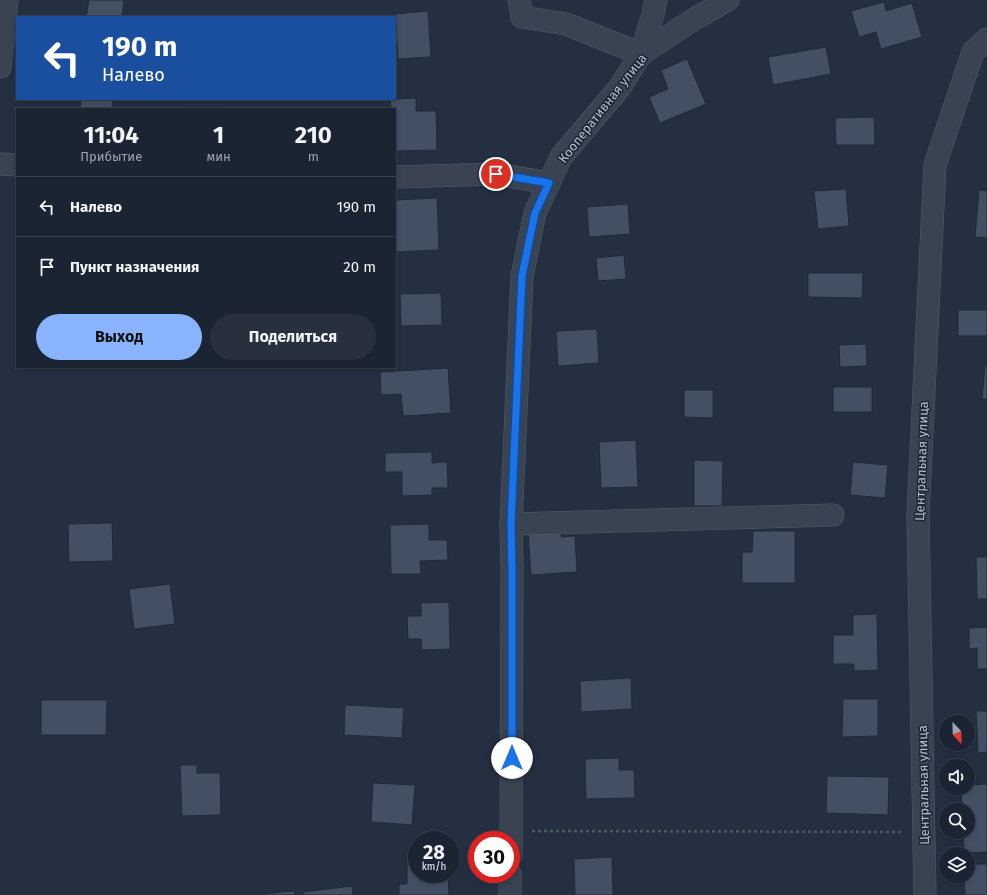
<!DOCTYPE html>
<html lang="ru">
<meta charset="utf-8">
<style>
body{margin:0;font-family:"Fira Sans",sans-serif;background:#28303e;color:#f1f3f6;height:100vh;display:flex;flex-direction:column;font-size:15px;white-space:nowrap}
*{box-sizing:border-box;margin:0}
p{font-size:13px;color:#a0a4ac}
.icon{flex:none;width:22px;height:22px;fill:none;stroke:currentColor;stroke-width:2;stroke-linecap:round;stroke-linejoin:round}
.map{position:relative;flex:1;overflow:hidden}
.details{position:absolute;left:16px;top:108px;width:380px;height:260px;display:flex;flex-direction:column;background:#1b2432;border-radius:0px;box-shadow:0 2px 6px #0003,0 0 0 1px #39414d}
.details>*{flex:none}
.top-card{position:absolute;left:16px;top:16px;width:380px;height:84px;border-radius:0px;box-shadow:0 2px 6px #0003,0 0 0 1px #39414d;background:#1a4fa0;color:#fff;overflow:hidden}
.needle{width:26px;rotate:158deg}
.controls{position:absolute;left:939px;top:715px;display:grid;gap:8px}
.controls a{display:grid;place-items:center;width:36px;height:36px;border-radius:50%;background:#1b2432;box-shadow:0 2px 6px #0003,0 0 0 1px #39414d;font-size:20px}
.speed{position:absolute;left:408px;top:831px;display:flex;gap:8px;font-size:20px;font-weight:700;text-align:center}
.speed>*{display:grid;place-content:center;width:52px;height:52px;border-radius:50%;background:#1b2432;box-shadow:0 2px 6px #0003,0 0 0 1px #39414d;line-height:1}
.speed small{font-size:10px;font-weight:400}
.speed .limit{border:6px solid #d22;background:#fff;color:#111}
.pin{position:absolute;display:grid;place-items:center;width:34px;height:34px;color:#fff;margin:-17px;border:2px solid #fff;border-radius:50%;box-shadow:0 1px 4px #0007}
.me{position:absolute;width:44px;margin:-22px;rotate:0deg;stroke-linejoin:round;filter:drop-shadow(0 0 3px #0008)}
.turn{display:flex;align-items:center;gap:14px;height:84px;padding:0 20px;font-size:18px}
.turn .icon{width:52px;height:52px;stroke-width:2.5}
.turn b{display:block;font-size:28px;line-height:34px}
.eta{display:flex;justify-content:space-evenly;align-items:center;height:68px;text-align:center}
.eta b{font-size:24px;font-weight:700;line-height:28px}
.button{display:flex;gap:8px;margin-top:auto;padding:8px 20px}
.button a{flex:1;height:46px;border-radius:24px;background:#89b4fd;color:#111;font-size:16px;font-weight:700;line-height:46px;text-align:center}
.button a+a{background:#28303e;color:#f1f3f6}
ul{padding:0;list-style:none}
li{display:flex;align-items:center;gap:12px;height:60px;padding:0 20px;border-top:1px solid #39414d}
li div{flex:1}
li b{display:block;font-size:15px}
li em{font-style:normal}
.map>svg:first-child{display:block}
.building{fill:#435064;stroke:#1f2a39}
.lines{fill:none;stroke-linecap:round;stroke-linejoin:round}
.minor-casing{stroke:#535e6c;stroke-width:23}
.path{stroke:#455c5f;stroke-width:2.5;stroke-dasharray:3 3;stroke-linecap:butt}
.minor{stroke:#394351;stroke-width:22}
.route-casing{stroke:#114b97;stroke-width:10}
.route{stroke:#1a73e8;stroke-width:7}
.labels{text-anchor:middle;stroke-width:3;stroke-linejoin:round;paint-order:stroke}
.street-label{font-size:13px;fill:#b5becc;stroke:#1d2837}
</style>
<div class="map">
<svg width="987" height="895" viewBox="0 0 987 895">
<rect width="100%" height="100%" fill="#243042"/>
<!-- building -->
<g class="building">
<polygon points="89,0 124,0 122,17 86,17"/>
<polygon points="884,2 886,11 912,3 922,37 881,49 876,32 859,37 851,11"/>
<polygon points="428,11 431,57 398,59 395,14"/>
<polygon points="826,47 831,74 773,85 768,57"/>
<polygon points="687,59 706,104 660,123 649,97 668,89 661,70"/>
<polygon points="416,98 416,111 436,111 437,150 395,151 395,109 391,109 390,99"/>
<polygon points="81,99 113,99 112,109 80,109"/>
<rect x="177" y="107" width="48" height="2"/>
<polygon points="874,117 875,145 836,145 835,118"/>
<polygon points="846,189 849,226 818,229 814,191"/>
<polygon points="979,190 987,191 987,238 975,237"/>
<polygon points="437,198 439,250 395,252 395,200"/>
<polygon points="628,204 630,234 589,237 587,207"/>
<polygon points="624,255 626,279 598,281 596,258"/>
<polygon points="808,273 863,273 862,298 808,297"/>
<polygon points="441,293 442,325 401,326 400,294"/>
<rect x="958" y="310" width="29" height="26"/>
<polygon points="597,329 599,363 558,366 556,331"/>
<polygon points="866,344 867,366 840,367 839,345"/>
<polygon points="985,365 987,365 987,399 982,399"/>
<polygon points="448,368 451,413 403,416 401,394 381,395 380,372"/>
<rect x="833" y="387" width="39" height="25"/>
<polygon points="684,390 713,390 713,418 684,417"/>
<polygon points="636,440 638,487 601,488 599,442"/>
<polygon points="432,452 432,463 447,462 448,488 432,488 432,495 402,496 402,472 385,472 385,453"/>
<polygon points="694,460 723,461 722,506 694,506"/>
<polygon points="853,462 888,465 885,498 850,495"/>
<polygon points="112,523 113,561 69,562 68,524"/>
<polygon points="429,524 429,540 447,540 448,560 420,561 421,574 391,574 390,525"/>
<polygon points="561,531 561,537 575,536 577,572 531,575 528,533"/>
<polygon points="753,531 795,531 795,583 742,583 742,552 752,552"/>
<polygon points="976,557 987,557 987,599 977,599"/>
<polygon points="170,584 175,624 134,629 129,589"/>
<polygon points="449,602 450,649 422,650 421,639 408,639 407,616 421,616 421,603"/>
<polygon points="877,614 878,670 854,671 854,664 833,664 833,635 853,635 853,615"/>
<polygon points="987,627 987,669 977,669 977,648 969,649 969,628"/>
<polygon points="631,678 632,709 581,712 580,681"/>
<polygon points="843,699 878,699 878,736 842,737"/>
<polygon points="41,700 107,700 106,735 41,735"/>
<polygon points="345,705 404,708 402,738 344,735"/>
<polygon points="976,711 987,711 987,752 978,753"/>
<polygon points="619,758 619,770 634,770 635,798 586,799 585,759"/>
<polygon points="180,765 197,765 197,773 220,773 221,815 182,816"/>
<polygon points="827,776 889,777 888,815 826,813"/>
<polygon points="373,783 415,785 412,825 371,822"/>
<polygon points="987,784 987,852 964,853 963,832 968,832 968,810 962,810 961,788 968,788 968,785"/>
<polygon points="407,856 417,856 417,874 448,874 449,895 399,895 399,884 407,884"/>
<polygon points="612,857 613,895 575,895 574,859"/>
<polygon points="968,864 987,864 987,895 965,895 964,876 968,876"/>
<polygon points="352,886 353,895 303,895 303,892"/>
<polygon points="294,891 295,895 262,895 262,894"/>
</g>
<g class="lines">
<defs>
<g id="minor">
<polyline points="519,0 522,17 566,24 641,54 653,14 656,0"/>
<polyline points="0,67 7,0"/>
<polyline points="0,164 17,165"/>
<polyline points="395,177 496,174 549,183"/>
<polyline points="511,524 833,515"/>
<polyline points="511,855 512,568 511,524 522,276 535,213 561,157 620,87 641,54 696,18 728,0"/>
<polyline points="510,895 510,874"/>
<polyline points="925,895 918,514 935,165 973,52 987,39"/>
</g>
</defs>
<!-- minor casing -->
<use href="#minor" class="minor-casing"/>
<!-- path -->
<polyline class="path" points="532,831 903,832"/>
<!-- minor -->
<use href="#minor" class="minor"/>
</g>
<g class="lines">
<defs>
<polyline id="route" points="496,174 549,183 535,213 522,276 511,524 512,568 512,758"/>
</defs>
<!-- route casing -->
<use href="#route" class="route-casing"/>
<!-- route -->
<use href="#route" class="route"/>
</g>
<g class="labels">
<!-- street labels -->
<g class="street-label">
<text transform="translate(602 108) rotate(-52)" y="5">Кооперативная улица</text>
<text transform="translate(921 461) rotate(-88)" y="5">Центральная улица</text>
<text transform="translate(923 785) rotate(-91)" y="5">Центральная улица</text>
</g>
</g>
</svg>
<div class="controls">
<a><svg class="needle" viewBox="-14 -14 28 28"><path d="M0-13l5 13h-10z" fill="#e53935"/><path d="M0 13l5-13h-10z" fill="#a0a4ac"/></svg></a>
<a><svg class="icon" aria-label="sound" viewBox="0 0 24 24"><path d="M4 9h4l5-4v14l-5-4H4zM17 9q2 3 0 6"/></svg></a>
<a><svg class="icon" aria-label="search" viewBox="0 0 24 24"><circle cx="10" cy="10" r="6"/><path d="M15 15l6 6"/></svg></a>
<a><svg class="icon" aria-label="layers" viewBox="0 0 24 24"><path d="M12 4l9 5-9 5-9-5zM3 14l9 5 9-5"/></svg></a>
</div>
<div class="speed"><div>28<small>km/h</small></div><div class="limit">30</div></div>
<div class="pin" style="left:496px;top:174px;background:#d93025"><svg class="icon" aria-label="arrive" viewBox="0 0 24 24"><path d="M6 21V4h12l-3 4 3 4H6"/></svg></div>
<svg class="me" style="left:512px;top:758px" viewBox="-20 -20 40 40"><circle r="19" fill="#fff"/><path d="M0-13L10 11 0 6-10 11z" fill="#1a73e8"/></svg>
<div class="top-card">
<div class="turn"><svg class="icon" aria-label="left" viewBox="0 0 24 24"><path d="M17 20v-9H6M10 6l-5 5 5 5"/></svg><div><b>190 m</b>Налево</div></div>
</div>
<section class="details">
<div class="eta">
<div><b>11:04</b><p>Прибытие</p></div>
<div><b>1</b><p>мин</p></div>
<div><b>210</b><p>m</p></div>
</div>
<ul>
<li><svg class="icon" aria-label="left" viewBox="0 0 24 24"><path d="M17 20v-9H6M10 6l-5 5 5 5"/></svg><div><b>Налево</b></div><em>190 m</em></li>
<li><svg class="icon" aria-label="arrive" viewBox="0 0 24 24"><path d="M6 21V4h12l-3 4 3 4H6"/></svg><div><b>Пункт назначения</b></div><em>20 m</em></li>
</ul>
<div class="button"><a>Выход</a><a>Поделиться</a></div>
</section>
</div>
